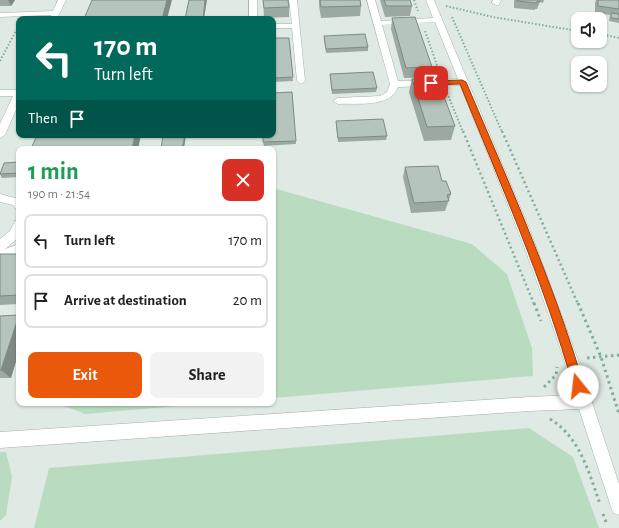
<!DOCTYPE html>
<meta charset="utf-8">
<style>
body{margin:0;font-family:"Alegreya Sans",sans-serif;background:#f2f2f2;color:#222;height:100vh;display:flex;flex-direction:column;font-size:15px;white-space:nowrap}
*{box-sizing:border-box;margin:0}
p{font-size:13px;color:#767676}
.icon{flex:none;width:22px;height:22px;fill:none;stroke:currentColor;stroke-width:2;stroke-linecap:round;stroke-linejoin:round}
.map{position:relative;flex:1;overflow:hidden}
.details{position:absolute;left:16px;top:146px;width:260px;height:260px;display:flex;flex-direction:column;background:#fff;border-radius:8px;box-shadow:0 1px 3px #0004}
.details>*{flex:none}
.guide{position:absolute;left:16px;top:16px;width:260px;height:122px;border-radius:8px;box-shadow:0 1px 3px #0004;background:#00695c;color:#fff;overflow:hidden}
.controls{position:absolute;left:571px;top:12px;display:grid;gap:8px}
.controls a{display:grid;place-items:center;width:36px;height:36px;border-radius:8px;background:#fff;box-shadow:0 1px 3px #0004;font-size:20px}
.pin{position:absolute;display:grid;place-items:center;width:34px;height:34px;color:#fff;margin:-17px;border-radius:8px;box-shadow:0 2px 6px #0006}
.me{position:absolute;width:44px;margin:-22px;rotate:344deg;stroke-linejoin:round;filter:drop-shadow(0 0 3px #0008)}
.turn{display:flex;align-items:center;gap:14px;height:84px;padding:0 12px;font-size:18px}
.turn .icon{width:52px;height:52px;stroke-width:2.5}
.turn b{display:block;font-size:28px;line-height:34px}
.then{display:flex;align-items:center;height:38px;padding:0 12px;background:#0003;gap:8px;font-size:15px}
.round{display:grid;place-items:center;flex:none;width:42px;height:42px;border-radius:8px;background:#f2f2f2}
.head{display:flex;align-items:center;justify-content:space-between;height:68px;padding:0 12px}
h1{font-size:24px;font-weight:600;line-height:30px;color:#1e9e55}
.button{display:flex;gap:8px;margin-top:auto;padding:8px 12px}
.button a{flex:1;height:46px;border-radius:8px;background:#ea580c;color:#fff;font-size:16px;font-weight:600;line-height:46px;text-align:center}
.button a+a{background:#f2f2f2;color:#222}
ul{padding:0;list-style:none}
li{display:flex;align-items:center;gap:12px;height:54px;margin:0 8px 6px;padding:0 4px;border:2px solid #e0e0e0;border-radius:8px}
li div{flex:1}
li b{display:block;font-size:15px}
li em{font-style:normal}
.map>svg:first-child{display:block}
.green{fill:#b9dbbf}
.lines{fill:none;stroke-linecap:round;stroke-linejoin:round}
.minor-casing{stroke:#a3b2ab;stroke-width:1}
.path-far2{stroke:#81ad9b;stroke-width:2;stroke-dasharray:1.5 2;stroke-linecap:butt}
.path-far1{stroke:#81ad9b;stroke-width:2.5;stroke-dasharray:2 3;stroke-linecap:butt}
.path{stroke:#81ad9b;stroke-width:3;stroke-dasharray:2.5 3.5;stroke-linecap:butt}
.minor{fill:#fff;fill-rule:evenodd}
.wall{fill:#9ca9a3}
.shaded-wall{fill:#7f8a84}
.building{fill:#b5c5bd;stroke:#7f8a84}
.route{fill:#ea580c;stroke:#983908}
</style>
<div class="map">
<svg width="619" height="528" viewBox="0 0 619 528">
<rect width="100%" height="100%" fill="#e0eae5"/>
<!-- green -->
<g class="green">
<polygon points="273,188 472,244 507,274 532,348 533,376 273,398"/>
<polygon points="57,403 213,403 85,414"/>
<polygon points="529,428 573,457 599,528 34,528 49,468"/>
<polygon points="0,452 6,452 12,477 6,515 0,521"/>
</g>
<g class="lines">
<defs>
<g id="minor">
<polygon points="58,0 66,0 57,19 49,19 51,15 0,17 0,13 53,11"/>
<rect x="249" y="0" width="8" height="19"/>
<polygon points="289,0 297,0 305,81 301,84 297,81 292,28 273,28 273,24 292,24"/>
<path d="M367,0H375L381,21L433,18L426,0H434L531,233L578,360L619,484V515L613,513L611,507L579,409L529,411L0,448V432L529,397L575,395C543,289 501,187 460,85L398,87C391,108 357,103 338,104L333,101L338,98L380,96L387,92L390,84ZM435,22L458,79L398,81L382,25Z"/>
<polygon points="493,0 501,0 499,5 496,5 492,3"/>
<polygon points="0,90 19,90 19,103 5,135 0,138 0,124 13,96 0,96"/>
<polygon points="0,194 19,199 19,209 15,208 13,205 0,202"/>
<polygon points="19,220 19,237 5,249 19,244 19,254 0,260 0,239 10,231 15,221"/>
</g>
</defs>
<!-- minor casing -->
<use href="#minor" class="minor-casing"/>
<!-- path-far2 -->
<g class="path-far2">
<polyline points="414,0 418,11"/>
<polyline points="446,6 493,17 578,31"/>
<polyline points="452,17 502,132"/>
<polyline points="425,31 439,71"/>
<polyline points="600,34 619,38"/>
<polyline points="0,61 19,25"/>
<polyline points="447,93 463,132"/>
</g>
<!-- path-far1 -->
<g class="path-far1">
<polyline points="463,131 534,304"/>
<polyline points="502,131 578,304"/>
</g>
<!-- path -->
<g class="path">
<polyline points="534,303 541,321"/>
<polyline points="578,303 601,357 619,414"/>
<polyline points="587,358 619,355"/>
<polyline points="544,387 556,375 557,367"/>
<path d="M550,419C580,437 589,473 600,504"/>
<polyline points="603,514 606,522"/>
</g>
<!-- minor -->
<use href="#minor" class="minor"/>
</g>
<!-- wall -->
<g class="wall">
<polygon points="0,0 15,0 11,6 0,6"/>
<polygon points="263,0 289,7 289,17 264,18"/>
<polygon points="319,0 360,0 361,6 360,16 321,18 319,6"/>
<polygon points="380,0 410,0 412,6 410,16 385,17"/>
<polygon points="514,0 544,0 543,3 540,2 537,9 535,9 535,10 514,8"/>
<polygon points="596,0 619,0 619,23 609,21 610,15 595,13 595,3"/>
<polygon points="392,18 432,67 429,77 404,78 391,29"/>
<polygon points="324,36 368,47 368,51 326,53 324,39"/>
<polygon points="273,38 289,38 293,81 273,82"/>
<polygon points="330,74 377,88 376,92 332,94 330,77"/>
<polygon points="412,79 455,126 451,140 424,141 409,92"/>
<polygon points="292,92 296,144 264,146 263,142"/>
<polygon points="336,121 387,136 386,140 338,142 336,125"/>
<polygon points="19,162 19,177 2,178 0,174"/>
<polygon points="405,167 442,181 451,194 445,211 411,213 403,177"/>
<polygon points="0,254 19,254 19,304 0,305"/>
<polygon points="19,315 19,351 11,378 0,378 0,316"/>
</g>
<!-- shaded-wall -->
<g class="shaded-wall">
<polygon points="8,0 15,0 11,6"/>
<polygon points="167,0 172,0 167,19 162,19"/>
<polygon points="205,0 207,0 204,19 203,19"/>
<polygon points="135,135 141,135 138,149 132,149"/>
<polygon points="185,135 186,135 184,149 182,149"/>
<polygon points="19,316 19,351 11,378 1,370"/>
</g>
<!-- building -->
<g class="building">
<polygon points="92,0 167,0 162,19 84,19"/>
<polygon points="189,0 205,0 203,19 185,19"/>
<polygon points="263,0 288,0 289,7 264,8"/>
<polygon points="320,0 360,0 361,6 321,7"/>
<polygon points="384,0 410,0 412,6 386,6"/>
<polygon points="517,0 540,0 540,2 537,1 537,3 517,1"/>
<polygon points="598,0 619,0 619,9 598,6"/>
<polygon points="611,13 619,14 619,19 611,18"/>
<polygon points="415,17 432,67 406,68 392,18"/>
<polygon points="365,34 368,47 326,49 324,36"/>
<polygon points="273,38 289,38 293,77 273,78"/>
<polygon points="373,72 377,88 332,90 330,74"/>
<polygon points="437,78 455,126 427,127 412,79"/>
<polygon points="292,92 296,141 263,142 263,135 273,135 273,93"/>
<polygon points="383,119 387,136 338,138 336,121"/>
<polygon points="37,135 135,135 132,149 31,149"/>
<polygon points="163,135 185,135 182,149 161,149"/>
<polygon points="19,162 19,173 0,174 4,163"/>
<polygon points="438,166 442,181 446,181 451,194 447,195 449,201 414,203 405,167"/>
<polygon points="0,254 19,254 19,295 0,296"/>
<polygon points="19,315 1,370 0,370 0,316"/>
</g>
<!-- route -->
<path class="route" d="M462,80L466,82C508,181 553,281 584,386L582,389L578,391L575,389L573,386C544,282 500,183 460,84L431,85L427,83L431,81Z"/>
</svg>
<div class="controls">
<a><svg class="icon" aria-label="sound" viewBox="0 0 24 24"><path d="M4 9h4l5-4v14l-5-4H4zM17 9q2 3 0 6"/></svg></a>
<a><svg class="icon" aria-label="layers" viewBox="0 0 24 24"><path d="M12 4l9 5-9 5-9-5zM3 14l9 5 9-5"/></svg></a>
</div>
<div class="pin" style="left:431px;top:83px;background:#d93025"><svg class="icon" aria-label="arrive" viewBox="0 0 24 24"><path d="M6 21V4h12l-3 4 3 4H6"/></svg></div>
<svg class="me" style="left:578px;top:386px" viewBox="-20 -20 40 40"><circle r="19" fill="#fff"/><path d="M0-13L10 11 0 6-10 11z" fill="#ea580c"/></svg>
<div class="guide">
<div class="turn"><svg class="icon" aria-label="left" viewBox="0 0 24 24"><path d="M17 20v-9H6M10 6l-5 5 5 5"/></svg><div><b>170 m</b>Turn left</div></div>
<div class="then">Then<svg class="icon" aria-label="arrive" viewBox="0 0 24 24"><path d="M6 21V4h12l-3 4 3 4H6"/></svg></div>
</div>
<section class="details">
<div class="head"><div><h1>1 min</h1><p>190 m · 21:54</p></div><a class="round" style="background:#d93025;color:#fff"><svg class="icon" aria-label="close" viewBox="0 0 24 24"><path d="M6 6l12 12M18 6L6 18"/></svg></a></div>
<ul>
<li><svg class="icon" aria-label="left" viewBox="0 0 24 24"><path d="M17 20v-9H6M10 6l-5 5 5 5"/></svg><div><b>Turn left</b></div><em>170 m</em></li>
<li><svg class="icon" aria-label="arrive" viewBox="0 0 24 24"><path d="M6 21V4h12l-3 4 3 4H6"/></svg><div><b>Arrive at destination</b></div><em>20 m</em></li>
</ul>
<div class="button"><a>Exit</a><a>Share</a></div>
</section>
</div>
